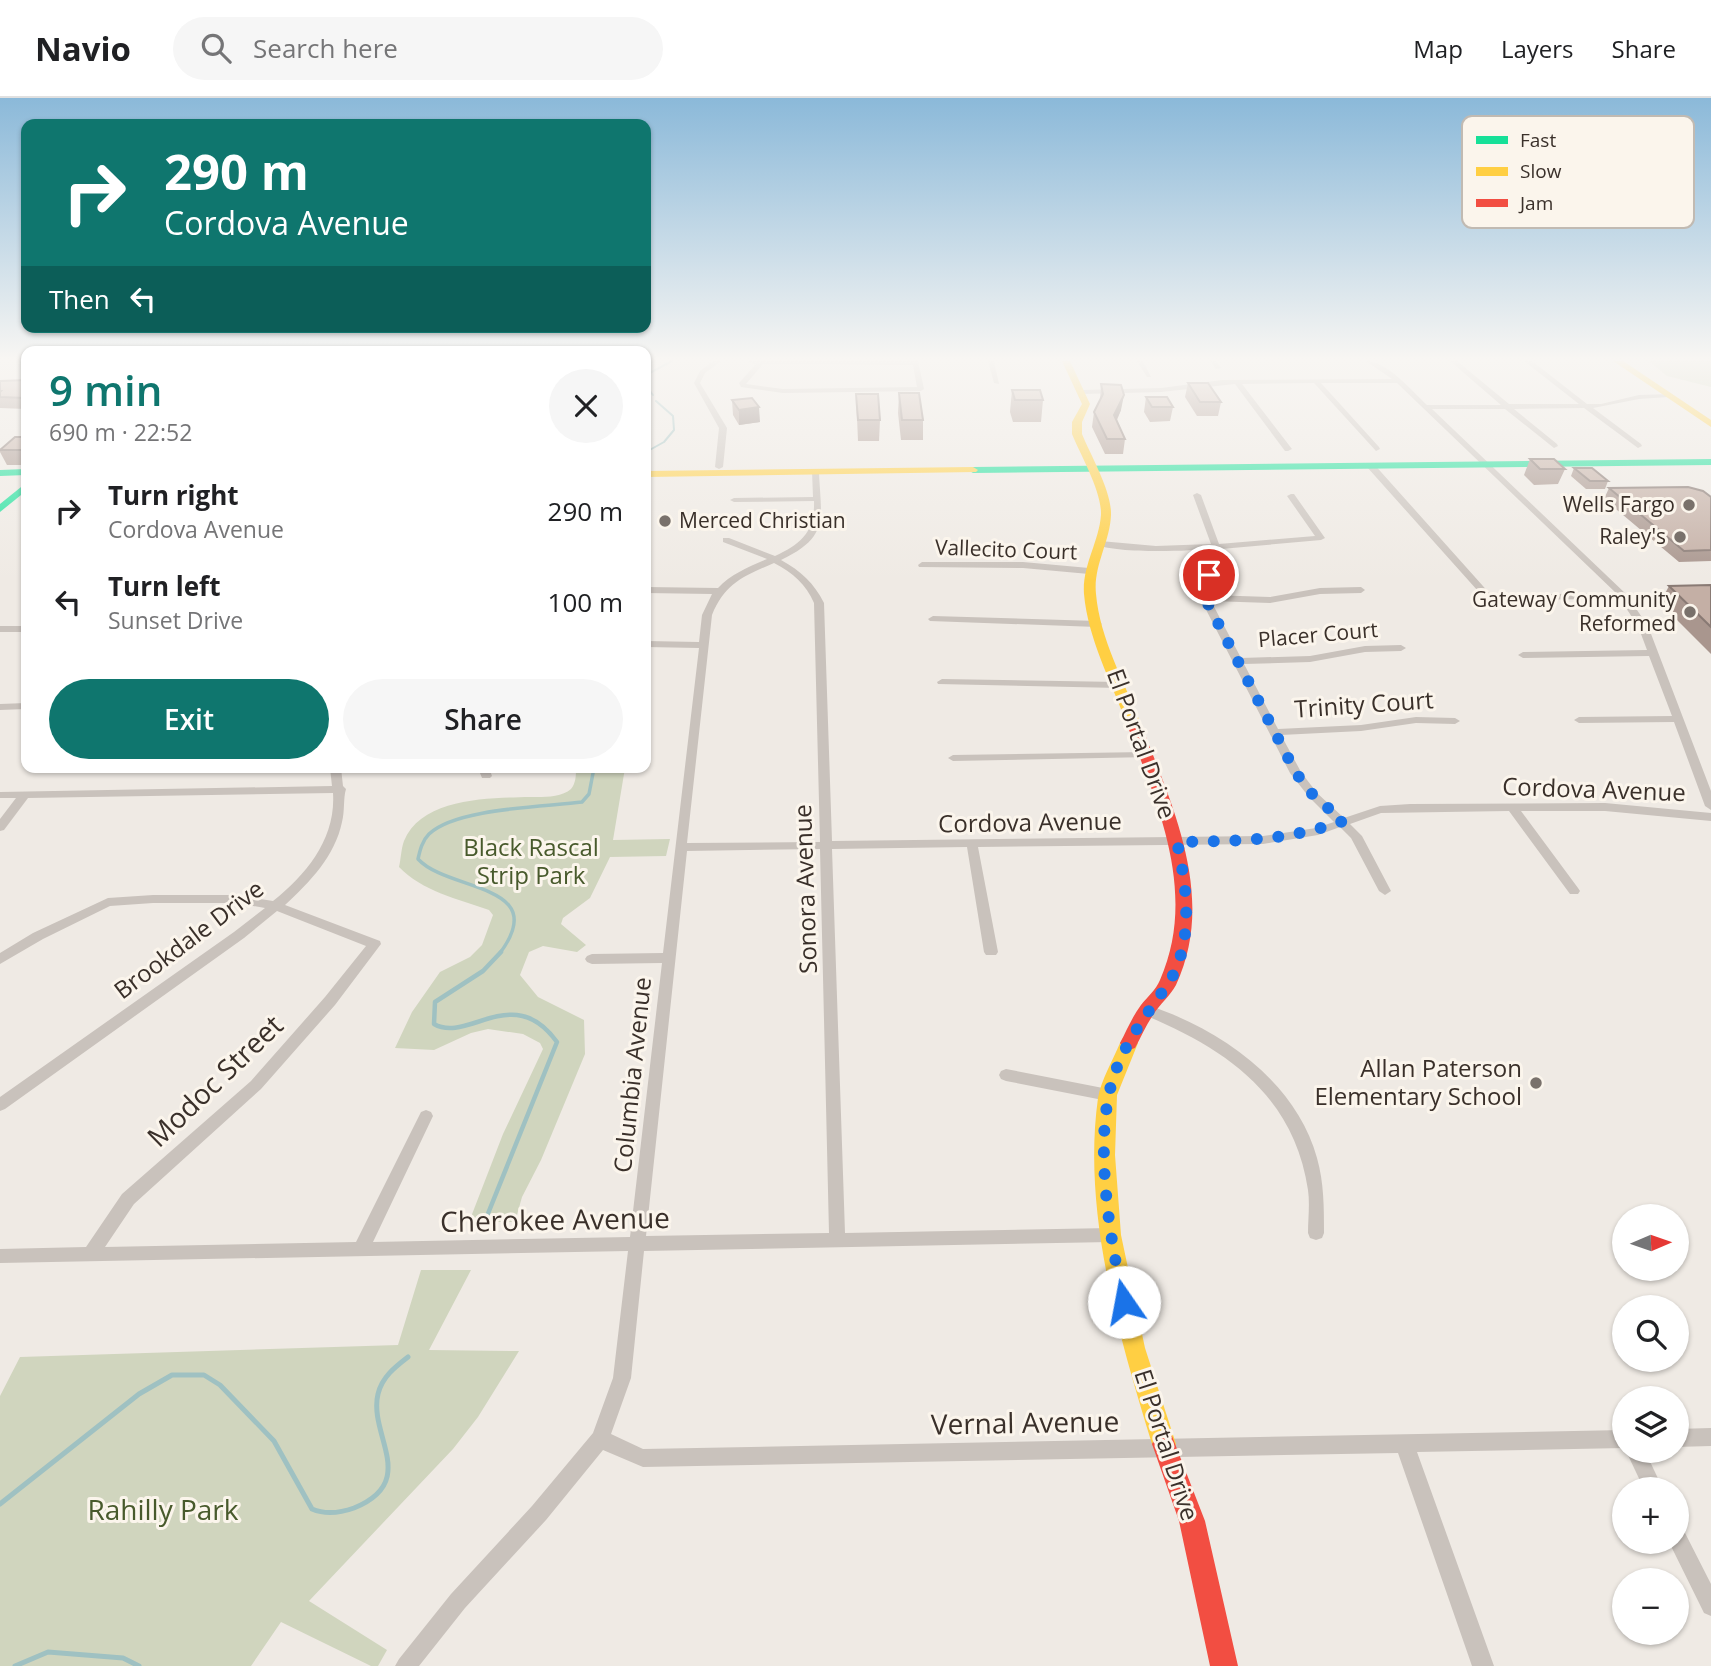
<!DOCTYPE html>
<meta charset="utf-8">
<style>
body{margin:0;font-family:"Open Sans",sans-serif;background:#f6f6f6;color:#202124;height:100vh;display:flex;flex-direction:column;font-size:26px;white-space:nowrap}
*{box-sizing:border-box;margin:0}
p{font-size:23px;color:#757577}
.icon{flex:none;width:38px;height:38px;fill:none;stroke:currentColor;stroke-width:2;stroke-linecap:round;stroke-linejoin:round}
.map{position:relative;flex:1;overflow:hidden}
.drawer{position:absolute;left:21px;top:248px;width:630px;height:427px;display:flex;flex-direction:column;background:#fff;border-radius:14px;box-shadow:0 2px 5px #0004}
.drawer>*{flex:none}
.top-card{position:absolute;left:21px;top:21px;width:630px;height:214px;border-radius:14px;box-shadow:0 2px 5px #0004;background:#0f766e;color:#fff;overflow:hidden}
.needle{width:46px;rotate:88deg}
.controls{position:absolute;left:1612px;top:1106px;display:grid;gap:14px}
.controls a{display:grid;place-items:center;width:77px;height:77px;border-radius:50%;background:#fff;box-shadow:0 2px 5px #0004;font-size:35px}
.pin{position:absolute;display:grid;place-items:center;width:60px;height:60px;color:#fff;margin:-30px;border:4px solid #fff;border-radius:50%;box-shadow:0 2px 7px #0007}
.me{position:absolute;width:77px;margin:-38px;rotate:348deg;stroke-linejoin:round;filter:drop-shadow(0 0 5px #0008)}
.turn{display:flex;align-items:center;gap:24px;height:147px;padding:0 28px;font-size:32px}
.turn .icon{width:91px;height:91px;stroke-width:2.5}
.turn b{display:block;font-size:49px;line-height:60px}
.then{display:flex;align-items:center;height:66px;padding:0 28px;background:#0003;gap:14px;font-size:26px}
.round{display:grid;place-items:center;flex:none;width:74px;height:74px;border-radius:37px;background:#f6f6f6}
.overview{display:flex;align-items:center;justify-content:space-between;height:119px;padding:0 28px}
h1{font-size:42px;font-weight:600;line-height:52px;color:#0f766e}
.cta{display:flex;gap:14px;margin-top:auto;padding:14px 28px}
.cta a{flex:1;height:80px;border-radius:42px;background:#0f766e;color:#fff;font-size:28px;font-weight:600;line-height:80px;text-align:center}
.cta a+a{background:#f6f6f6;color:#202124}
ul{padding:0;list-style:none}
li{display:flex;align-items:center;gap:21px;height:91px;padding:0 28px}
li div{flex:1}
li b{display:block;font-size:26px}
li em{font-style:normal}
header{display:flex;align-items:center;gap:42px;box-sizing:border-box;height:98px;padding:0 35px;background:#fff;border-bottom:2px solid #e0e0e0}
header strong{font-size:33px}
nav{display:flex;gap:38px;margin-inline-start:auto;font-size:24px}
.search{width:490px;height:63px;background:#f6f6f6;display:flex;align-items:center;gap:18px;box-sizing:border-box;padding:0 24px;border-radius:38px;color:#757577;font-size:26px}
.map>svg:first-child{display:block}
.green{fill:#d0d5be}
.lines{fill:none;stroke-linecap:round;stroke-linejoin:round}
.stream-far3{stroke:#9fc1c2;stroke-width:2}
.stream-far2{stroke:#9fc1c2;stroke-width:3.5}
.stream-far1{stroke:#9fc1c2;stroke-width:4.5}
.stream{stroke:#9fc1c2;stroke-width:5}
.street{fill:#c9c2bc;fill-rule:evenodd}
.fast{fill:#16e098;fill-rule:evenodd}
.slow{fill:#ffcf43;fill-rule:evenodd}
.jam{fill:#f24e42;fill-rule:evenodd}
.wall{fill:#a9968e}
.shaded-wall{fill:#897a74}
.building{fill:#c4afa5;stroke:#897a74;stroke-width:2}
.route{stroke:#1a73e8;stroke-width:12;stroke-dasharray:0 21.6}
.poi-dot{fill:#79716b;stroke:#fbf5ec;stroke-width:2.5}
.labels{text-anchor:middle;stroke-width:6;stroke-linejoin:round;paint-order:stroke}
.far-poi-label{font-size:21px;fill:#3a302a;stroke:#fbf5ec;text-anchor:end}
.far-street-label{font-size:21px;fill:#3a302a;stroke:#fbf5ec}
.street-label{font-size:24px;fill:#3a302a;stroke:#fbf5ec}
.park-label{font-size:24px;fill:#485a2c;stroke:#fbf5ec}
.poi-label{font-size:24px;fill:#3a302a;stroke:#fbf5ec;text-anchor:end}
.near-street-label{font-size:28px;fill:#3a302a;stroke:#fbf5ec}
.near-park-label{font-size:28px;fill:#485a2c;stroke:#fbf5ec}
.key{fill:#fbf5ec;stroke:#c1bab2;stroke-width:2}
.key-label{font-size:19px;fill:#3a302a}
</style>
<header>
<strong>Navio</strong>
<div class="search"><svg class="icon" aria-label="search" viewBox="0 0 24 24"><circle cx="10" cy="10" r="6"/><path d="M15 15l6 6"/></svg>Search here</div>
<nav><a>Map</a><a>Layers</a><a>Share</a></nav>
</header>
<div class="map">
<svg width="1711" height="1568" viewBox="0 0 1711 1568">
<rect width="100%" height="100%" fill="#efeae4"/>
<!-- green -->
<g class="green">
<polygon points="1649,263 1711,263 1711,289 1667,278"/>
<path d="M576,670H625L613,742L670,741L666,758L610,759L590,800L563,820L561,826L586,847L577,854L543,848L529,854L520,877L538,899L584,922L585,956L541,1062L522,1099L515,1124H469L503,1036L543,951L540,945L523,936L488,931L471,935L434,952L395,950L412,914L440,874L470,859L482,847L493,817L489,812C458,801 422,793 399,769C401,761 401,751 404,743C422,699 491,700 530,699C542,699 561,700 571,691C576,685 576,677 576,670Z"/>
<polygon points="421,1172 471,1172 429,1252 519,1253 478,1319 453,1351 309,1503 387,1552 378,1568 371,1568 281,1524 251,1568 0,1568 0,1298 20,1259 398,1247"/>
</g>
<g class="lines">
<!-- stream-far3 -->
<g class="stream-far3">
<polyline points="646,277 672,263"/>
<polyline points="646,288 653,297"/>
<polyline points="646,354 664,344 674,332 673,318 656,303"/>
</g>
<!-- stream-far2 -->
<path class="stream-far2" d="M500,855C552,785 448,794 418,761C420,752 422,743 429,736C456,710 544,709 582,704L589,696L594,670"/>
<!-- stream-far1 -->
<path class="stream-far1" d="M485,1123L557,944C513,883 468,946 434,926L435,904L483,873L501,854"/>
<!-- stream -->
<g class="stream">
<path d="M0,1406L139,1296L172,1277H204L220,1287L274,1343L312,1411C326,1417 340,1415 354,1410C420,1383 368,1337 378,1296C382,1279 395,1269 408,1259"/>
<polyline points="15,1568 48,1554 123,1560 139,1568"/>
</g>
<!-- street -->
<g class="street">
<polygon points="713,263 721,263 705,275 700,285 727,330 723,369 719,371 715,369 719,330 694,285 700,273"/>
<path d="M749,263H918L924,291L921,293L783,295L741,289L739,285L756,266L750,265ZM763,266L913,267L917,289L783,291L746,286Z"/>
<polygon points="988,263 994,263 999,286 994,285"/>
<polygon points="1137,263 1143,263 1151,279 1147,279"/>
<polygon points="1210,263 1216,263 1221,270 1216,271"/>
<path d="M1366,263C1387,263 1412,293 1427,307H1501L1450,263H1457L1509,306H1579L1524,263H1532L1587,306H1601L1639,297L1670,296L1671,297L1668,299L1639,301L1593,310L1641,346L1642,348L1638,350L1584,310L1514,311L1557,346L1558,348L1554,350L1505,311H1432L1626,496L1648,528L1711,693V712L1705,708L1674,624L1579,625L1574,622L1579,619L1672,618L1649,558L1523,560L1518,557L1523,554L1647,552L1638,528L1620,501L1486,502L1367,369V365H1373L1491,497L1616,495L1397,285H1321L1379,349L1380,351L1376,353L1314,285L1242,286L1292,351L1288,353H1285L1235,286L1161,294L1082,296L1079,294L1082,292L1161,290L1222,282L1392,281Z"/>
<path d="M812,373L819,375C821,420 830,439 781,462C801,473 814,485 824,505L832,743L1263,738L1316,730L1334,724L1309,699L1290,675L1200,500L1201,484L1216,461L1212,451C1188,453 1114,456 1096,446L1100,443L1156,448L1211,446L1193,397L1197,395L1201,397L1219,446L1315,438L1287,398L1291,396H1294L1325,440L1321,442L1221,451L1224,461L1209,484V497L1270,499L1320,490L1361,489L1365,492L1361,495L1320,496L1270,505L1211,503L1241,560L1310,558L1365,548L1401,547L1406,550L1401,553L1365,554L1310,564L1244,566L1278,631L1361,627L1416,619L1455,620L1460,623L1455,626L1416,625L1361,633L1281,637L1301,674L1317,695L1344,720L1380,708L1410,706L1605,705L1711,715V723L1605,713H1521L1578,790L1580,793L1578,796H1570L1509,713L1381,715L1350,726L1362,738L1391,793L1385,797L1379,793L1351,740L1340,729L1318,737L1263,746L978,749L998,854L996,857H986L984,854L967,749L832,751L845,1135L1111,1130L1117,1132L1119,1137L1117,1142L1111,1144L644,1153L631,1280L611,1336L643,1351L1624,1332V1350L1417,1354L1494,1568H1472L1398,1355L643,1369L603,1352L546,1422L465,1510L419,1568H395L399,1561L451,1496L532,1408L593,1335L613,1280L628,1153L0,1165V1151L86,1149L122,1096L251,983L325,899L366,848L277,813L244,840L5,1011L0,1013V999L234,834L265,810L236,805H153L110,808L43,841L0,866V855L33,835L108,800L153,797H236L273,803C307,776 336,740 333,695L28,700L4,732L0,733V721L16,700H0V694L332,688L330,670H341L343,688L346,691C343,701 345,713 342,724C335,758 310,784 285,807L380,843L381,846L335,907L261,991L134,1106L105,1149L356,1144L421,1014L426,1012L431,1014L433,1018L373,1144L630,1139L662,865L592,866L587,864L585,861L587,858L592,856L663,855L699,550L646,549V543L699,544L702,517L712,496L646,495V489L718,490C731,476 749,469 767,461L723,444V440H729L775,458C801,446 815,434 814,403L734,404L730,402L734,400L813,399ZM774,465C793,475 806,486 814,505L820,744L687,745L712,517C725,485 744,478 774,465ZM820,751L829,1135L646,1138L687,753Z"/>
<polygon points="922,464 1023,464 1089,470 1093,473 1089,476 1023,470 919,469 918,467"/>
<polygon points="933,518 1097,523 1102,526 1097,529 930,523 928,521"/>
<rect x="0" y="528" width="26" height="6"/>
<polygon points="942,581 1119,584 1124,587 1119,590 938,586 937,584"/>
<polygon points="26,605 26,611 0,612 0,606"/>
<polygon points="1146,654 1150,655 1151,657 1150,659 953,663 948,660 953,657"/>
<polygon points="478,670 489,670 492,678 490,680 482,680"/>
<path d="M1147,907C1219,930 1296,983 1317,1060C1324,1085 1324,1109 1324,1135L1322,1140L1316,1142L1310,1140L1308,1135C1308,1121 1310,1106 1308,1092C1294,997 1225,950 1142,916L1140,912L1142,908Z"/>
<polygon points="1006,971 1108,991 1113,993 1115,997 1113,1001 1108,1003 1006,983 1001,981 999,977 1001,973"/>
<polygon points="1711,1330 1711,1348 1676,1349 1676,1331"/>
<polygon points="1626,1353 1645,1353 1663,1391 1644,1391"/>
<polygon points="1676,1428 1683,1431 1711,1486 1711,1518 1704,1515 1669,1444 1676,1444"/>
</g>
<!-- fast -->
<g class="fast">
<polygon points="1711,361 1711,367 973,375 968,372 973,369"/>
<polygon points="26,371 26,377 0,378 0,372"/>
<polygon points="26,385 26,393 0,414 0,406"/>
</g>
<!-- slow -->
<g class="slow">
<path d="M1062,263H1070L1090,306L1082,324V336C1091,358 1112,394 1111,417C1110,444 1093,468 1096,496C1100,541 1124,583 1140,624L1133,628L1126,624C1111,583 1088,541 1084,496C1082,468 1099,444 1101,417C1102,394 1081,358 1072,336V324L1082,306Z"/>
<polygon points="1613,263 1623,263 1711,322 1711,329"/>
<polygon points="973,369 978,372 976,374 646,379 646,373"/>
<path d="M1129,938L1135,940L1138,945L1117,997L1115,1057L1121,1137L1145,1250L1176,1346L1172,1354L1164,1358L1156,1354L1152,1346C1119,1238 1082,1114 1098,1000C1101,982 1113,962 1120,945L1123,940Z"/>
</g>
<!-- jam -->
<g class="jam">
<path d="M1133,620L1140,624C1172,707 1217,799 1176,887C1170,898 1160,906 1153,917C1146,927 1141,939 1135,950L1129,952L1123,950L1120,945C1127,932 1132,919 1141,907C1147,899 1156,892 1160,882C1198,795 1158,707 1126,624Z"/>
<polygon points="1164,1334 1172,1338 1205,1423 1238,1568 1210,1568 1179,1423 1152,1346 1156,1338"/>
</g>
</g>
<!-- wall -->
<g class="wall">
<polygon points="26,282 26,311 0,310 0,283"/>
<polygon points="1188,285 1221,304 1218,318 1197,318 1185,299"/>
<polygon points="1101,286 1121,312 1117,322 1125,341 1123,356 1105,356 1092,329 1094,314 1100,303"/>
<polygon points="1012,292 1043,302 1041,324 1013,324 1010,314"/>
<polygon points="899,295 923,322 923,342 901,342 898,315"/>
<polygon points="856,296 880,322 879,343 858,343"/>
<polygon points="1146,299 1173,309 1170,323 1150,324 1144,314"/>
<polygon points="732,302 760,324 739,327 733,317"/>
<polygon points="26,339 26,367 7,367 0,354 0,351"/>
<polygon points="1530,361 1565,371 1558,386 1534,387 1524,377"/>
<polygon points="1574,370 1608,383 1605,391 1586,391 1571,378"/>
<polygon points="1609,390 1711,399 1711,463 1679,464 1604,401"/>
<polygon points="1711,487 1711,556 1660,505 1669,488"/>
</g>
<!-- shaded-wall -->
<g class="shaded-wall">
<polygon points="1124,297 1121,312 1112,332 1114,317"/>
<polygon points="759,309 760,324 739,327 739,312"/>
</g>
<!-- building -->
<g class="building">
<polygon points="26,282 26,300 0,299 0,294 1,293 0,293 0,283"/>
<polygon points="1188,285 1208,285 1221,304 1200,304"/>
<polygon points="1101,286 1121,287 1124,297 1114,317 1125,341 1107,341 1094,314 1103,296"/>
<polygon points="1012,292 1040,292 1043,302 1015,302"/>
<polygon points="899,295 919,295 923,322 902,322"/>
<polygon points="856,296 878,296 880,322 858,322"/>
<polygon points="1146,299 1167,299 1173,309 1152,309"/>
<polygon points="752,300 759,309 739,312 732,302"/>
<polygon points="15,339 26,339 26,349 23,352 0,352"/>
<polygon points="1530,361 1554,361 1565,371 1540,371"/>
<polygon points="1574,370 1592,370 1608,383 1590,383"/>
<polygon points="1688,389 1703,393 1711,399 1711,452 1684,453 1609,390"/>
<polygon points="1711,487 1711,529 1669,488"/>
</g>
<!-- sky -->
<linearGradient id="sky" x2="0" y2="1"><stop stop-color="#8bb9d9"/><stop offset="0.54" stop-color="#f8f6f3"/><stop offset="1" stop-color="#f8f6f3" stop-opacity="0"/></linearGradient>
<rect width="1711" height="483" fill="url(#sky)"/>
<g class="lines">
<!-- route -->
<path class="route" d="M1124,1204C1110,1142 1093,1043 1113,981C1123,947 1146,917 1166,889C1195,847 1187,790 1177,744C1235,743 1288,743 1343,723L1313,697L1296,675L1205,500L1203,489L1209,477"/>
</g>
<!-- markers -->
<g class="poi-dot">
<circle cx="1689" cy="407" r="7"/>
<circle cx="665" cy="423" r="7"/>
<circle cx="1680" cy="439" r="7"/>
<circle cx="1690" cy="514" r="7"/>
<circle cx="1536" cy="985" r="7"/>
</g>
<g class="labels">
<!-- far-poi labels -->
<g class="far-poi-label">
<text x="1675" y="414">Wells Fargo</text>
<text x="679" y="430" text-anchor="start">Merced Christian</text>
<text x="1666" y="446">Raley's</text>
<text x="1676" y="509">Gateway Community<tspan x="1676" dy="24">Reformed</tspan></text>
</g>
<!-- far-street labels -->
<g class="far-street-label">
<text transform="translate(1006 452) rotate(2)" y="7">Vallecito Court</text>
<text transform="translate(1318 537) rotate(-5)" y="7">Placer Court</text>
</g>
<!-- street labels -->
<g class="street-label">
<text transform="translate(1364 607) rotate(-4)" y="8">Trinity Court</text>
<text transform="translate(1141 646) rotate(70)" y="8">El Portal Drive</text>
<text transform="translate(1594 692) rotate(2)" y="8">Cordova Avenue</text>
<text transform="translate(1030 725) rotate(-1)" y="8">Cordova Avenue</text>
<text transform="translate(806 791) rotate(-92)" y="8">Sonora Avenue</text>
<text transform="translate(189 842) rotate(-37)" y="8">Brookdale Drive</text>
<text transform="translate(633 977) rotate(-84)" y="8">Columbia Avenue</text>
<text transform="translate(1166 1347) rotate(72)" y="8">El Portal Drive</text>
</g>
<!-- park labels -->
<g class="park-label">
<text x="531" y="758">Black Rascal<tspan x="531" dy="28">Strip Park</tspan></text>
</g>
<!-- poi labels -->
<g class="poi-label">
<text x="1522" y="979">Allan Paterson<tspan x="1522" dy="28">Elementary School</tspan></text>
</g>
<!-- near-street labels -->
<g class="near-street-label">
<text transform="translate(215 983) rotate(-44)" y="10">Modoc Street</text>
<text transform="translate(555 1122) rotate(-1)" y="10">Cherokee Avenue</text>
<text transform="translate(1025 1325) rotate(-1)" y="10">Vernal Avenue</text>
</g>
<!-- near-park labels -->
<g class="near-park-label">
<text x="163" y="1422">Rahilly Park</text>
</g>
</g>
<!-- legend -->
<rect x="1462" y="18" width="232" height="112" rx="10" class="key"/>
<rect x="1476" y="38" width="32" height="8" fill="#16e098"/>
<rect x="1476" y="69" width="32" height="9" fill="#ffcf43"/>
<rect x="1476" y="101" width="32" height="8" fill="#f24e42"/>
<g class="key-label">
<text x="1520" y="49">Fast</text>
<text x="1520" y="80">Slow</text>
<text x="1520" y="112">Jam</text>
</g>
</svg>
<div class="controls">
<a><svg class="needle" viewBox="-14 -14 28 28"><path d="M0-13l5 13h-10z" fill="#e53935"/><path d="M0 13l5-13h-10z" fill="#757577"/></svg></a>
<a><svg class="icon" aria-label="search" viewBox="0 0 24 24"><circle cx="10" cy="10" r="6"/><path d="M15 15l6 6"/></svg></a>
<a><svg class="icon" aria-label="layers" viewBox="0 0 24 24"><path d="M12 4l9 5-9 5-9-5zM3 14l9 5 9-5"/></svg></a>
<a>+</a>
<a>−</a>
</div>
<div class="pin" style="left:1209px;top:477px;background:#d93025"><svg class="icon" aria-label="arrive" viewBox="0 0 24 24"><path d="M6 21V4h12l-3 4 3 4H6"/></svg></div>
<svg class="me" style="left:1124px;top:1204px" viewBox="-20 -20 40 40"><circle r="19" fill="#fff"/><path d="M0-13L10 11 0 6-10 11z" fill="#1a73e8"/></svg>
<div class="top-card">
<div class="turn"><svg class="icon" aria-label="right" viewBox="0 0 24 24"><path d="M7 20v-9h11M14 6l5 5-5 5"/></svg><div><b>290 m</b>Cordova Avenue</div></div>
<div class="then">Then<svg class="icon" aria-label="left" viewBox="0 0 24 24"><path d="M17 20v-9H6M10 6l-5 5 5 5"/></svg></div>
</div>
<section class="drawer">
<div class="overview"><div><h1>9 min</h1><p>690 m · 22:52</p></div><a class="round"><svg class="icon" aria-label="close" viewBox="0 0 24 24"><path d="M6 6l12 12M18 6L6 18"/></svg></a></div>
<ul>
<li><svg class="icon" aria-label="right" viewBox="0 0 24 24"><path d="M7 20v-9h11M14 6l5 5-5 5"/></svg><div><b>Turn right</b><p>Cordova Avenue</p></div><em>290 m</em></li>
<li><svg class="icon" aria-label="left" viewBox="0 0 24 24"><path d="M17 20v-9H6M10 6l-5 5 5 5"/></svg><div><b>Turn left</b><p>Sunset Drive</p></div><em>100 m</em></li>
</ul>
<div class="cta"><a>Exit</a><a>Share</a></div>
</section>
</div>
